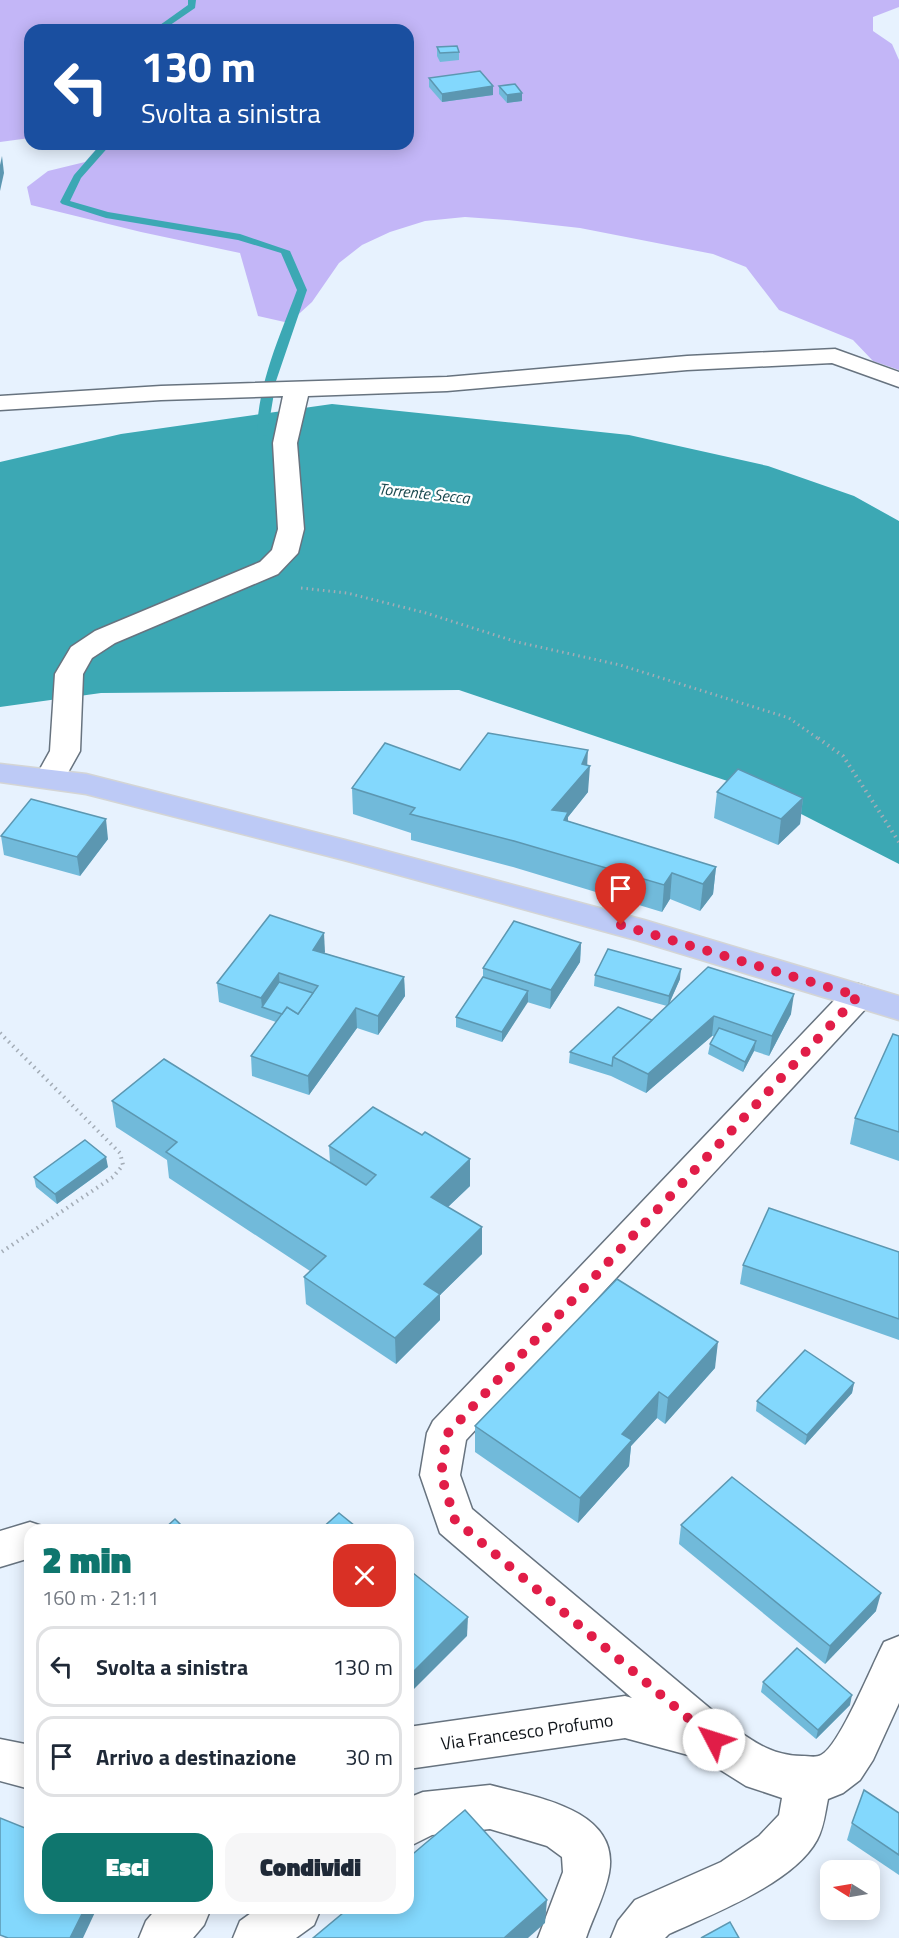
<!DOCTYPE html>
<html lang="it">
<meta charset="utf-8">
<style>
body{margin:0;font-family:"Titillium Web",sans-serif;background:#f6f6f7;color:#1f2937;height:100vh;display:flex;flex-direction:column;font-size:22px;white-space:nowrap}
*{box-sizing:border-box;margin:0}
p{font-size:20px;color:#747a83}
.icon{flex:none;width:33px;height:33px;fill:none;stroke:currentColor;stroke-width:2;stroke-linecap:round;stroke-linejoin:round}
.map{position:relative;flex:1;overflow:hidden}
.drawer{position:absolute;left:24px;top:1524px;width:390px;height:390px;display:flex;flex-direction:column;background:#fff;border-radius:18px;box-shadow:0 3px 15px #0003}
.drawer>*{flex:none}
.top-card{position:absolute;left:24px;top:24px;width:390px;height:126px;border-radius:18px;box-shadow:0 3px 15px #0003;background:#1a4fa0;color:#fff;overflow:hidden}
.needle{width:39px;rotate:281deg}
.tools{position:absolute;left:820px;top:1860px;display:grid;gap:12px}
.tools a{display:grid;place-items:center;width:60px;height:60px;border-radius:12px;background:#fff;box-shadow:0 3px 15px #0003;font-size:30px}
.pin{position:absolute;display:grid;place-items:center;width:51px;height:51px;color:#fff;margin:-62px -26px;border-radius:50% 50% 50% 0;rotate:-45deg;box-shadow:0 0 6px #0007}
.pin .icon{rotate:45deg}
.me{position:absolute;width:66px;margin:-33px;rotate:310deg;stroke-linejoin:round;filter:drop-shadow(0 0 4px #0008)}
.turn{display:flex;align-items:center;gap:21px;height:126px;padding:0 18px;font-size:27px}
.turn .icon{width:78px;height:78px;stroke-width:2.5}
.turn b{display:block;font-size:42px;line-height:51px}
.round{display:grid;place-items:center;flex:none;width:63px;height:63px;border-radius:18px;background:#f6f6f7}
.overview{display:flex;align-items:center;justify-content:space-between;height:102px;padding:0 18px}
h1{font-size:36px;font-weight:800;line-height:45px;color:#0f766e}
.cta{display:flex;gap:12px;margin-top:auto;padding:12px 18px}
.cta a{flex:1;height:69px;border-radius:18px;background:#0f766e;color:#fff;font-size:24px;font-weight:800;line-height:69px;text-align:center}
.cta a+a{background:#f6f6f7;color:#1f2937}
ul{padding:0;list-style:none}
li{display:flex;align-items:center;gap:18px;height:81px;margin:0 12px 9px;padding:0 6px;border:3px solid #e0e1e3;border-radius:18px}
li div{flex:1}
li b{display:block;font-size:22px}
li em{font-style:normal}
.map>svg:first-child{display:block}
.green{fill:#c3b6f7}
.water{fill:#3ca8b4}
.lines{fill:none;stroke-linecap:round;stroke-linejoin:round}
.stream{fill:#3ca8b4;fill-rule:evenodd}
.minor-casing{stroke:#67737f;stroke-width:3}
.major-casing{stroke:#d4d5d5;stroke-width:3}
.path-far1{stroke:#a4adb7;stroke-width:3;stroke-dasharray:1.5 4;stroke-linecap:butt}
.path{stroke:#a4adb7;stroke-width:4;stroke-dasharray:1.5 4.5;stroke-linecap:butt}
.minor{fill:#fff;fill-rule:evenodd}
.major{fill:#bdcaf6;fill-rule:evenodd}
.wall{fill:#71bada}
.shaded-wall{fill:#5c97b1}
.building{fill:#83d8fd;stroke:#5c97b1;stroke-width:1.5}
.route{stroke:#e11d48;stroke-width:10;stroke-dasharray:0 18}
.labels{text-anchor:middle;stroke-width:4.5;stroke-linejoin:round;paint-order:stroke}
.water-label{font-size:16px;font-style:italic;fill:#1b4a50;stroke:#fff}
.near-street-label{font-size:18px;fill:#0e1318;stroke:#fff}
</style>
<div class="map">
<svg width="899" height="1938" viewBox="0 0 899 1938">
<rect width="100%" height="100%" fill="#e7f2fe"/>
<!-- green -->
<polygon class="green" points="0,0 899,0 899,7 873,17 873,31 892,44 899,60 899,370 873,361 853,340 779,310 746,267 713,254 580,228 507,220 465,217 425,221 390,232 362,245 339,263 312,302 289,323 258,316 240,253 141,232 31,205 27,187 48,171 85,162 99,146 90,144 408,144 408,30 30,30 30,138 0,142"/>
<!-- water -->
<polygon class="water" points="332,404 629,435 768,466 854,496 899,521 899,864 754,790 459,690 101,693 0,707 0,462 121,434"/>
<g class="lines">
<!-- stream -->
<g class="stream">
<polygon points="188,0 196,0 195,8 163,30 153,30 188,5"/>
<path d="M101,144H111L81,178L70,201L108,212L240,234L290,251L307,290L276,381L267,435L263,436L257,433C258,383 280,336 297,290L281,253L238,240L106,218L62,204L60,202L74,175Z"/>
</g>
<defs>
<g id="minor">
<polygon points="835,349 899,372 899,387 832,363 687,370 447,391 308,396 297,443 304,529 298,553 278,574 115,643 92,658 83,674 80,751 61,785 50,788 39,785 35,778 50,751 55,674 71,647 95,631 260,562 272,550 278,529 273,443 283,396 161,400 0,410 0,396 161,386 447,377 687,356"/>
<path d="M858,984L870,988L875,996L870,1004L466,1440L460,1475L472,1509L731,1726C754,1742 773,1756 802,1756C808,1756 816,1758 821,1755C839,1747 873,1663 884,1642L899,1636V1703L873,1760L860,1780L843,1793L828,1799C825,1813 824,1827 817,1840C794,1883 712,1914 669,1934L665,1938H611L618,1921L635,1900L721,1862L759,1836L779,1815L782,1798L746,1786L703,1759L625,1738L408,1769V1727L625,1696L632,1698L440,1533L420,1475L427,1433L433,1421L846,988Z"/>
<polygon points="30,1522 45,1527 46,1530 30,1530 30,1558 0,1567 0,1531"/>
<polygon points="0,1739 30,1745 30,1789 0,1781"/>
<path d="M490,1785C534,1797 621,1809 609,1873C605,1895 593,1917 586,1938H538L563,1872L562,1857L547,1846L490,1829L432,1835L408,1847V1798L423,1792Z"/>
<polygon points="157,1908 211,1908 204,1925 193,1938 139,1938 146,1921"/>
<polygon points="258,1908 321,1908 314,1925 296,1938 233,1938 240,1921"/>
</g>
<polygon id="major" points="0,764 86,774 345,840 644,920 899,996 899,1020 636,940 344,860 86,794 0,782"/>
</defs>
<!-- minor casing -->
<use href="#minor" class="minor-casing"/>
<!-- major casing -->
<use href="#major" class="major-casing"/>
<!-- path-far1 -->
<polyline class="path-far1" points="301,588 347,593 426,613 517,642 620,665 789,718 820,740"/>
<!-- path -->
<g class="path">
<polyline points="818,738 843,756 899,842"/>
<polyline points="0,1033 120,1153 123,1165 113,1177 0,1253"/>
</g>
<!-- minor -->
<use href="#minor" class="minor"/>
<!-- major -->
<use href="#major" class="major"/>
</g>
<!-- wall -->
<g class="wall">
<polygon points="437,47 459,52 459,60 440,62 437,56"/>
<polygon points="429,78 493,86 493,95 442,102 429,87"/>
<polygon points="499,86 522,93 522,101 507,103 499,94"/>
<polygon points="587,765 588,792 568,817 568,821 716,867 713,894 700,911 670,899 662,912 513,867 411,840 411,833 353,814 352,788 460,770"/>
<polygon points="717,792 803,798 800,824 778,845 714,818"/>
<polygon points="1,836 108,839 80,876 4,855"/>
<polygon points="581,943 580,962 550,1009 527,1002 502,1042 456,1027 456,1017 483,977 483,968"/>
<polygon points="325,952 324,953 404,977 405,996 378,1035 357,1028 309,1095 252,1076 251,1056 276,1022 219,1002 217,983"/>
<polygon points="595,975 680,979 669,1004 791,1014 769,1056 754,1051 743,1072 708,1054 710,1044 714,1036 712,1036 646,1093 611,1076 569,1063 570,1052 652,1020 667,1006 594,986"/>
<polygon points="899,1036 899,1161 850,1144 855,1118"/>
<polygon points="112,1101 330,1163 329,1146 422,1135 470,1159 470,1186 448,1207 482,1254 440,1295 440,1320 396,1364 306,1304 304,1277 310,1271 169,1178 167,1160 116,1127"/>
<polygon points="108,1167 57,1204 36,1187 34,1177"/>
<polygon points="899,1252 899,1340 740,1284 743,1265"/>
<polygon points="715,1368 665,1424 657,1418 631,1446 629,1466 578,1523 475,1452 475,1426"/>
<polygon points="854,1383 852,1393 805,1445 756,1411 757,1401"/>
<polygon points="681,1525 876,1611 825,1664 679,1544"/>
<polygon points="763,1682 850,1705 816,1739 761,1692"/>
<polygon points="899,1813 899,1875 847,1840 852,1823"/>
</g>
<!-- shaded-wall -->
<g class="shaded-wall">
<polygon points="493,86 493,95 442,102 442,94"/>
<polygon points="522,93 522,101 507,103 507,95"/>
<polygon points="2,156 4,173 0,191 0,165"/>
<polygon points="588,750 587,769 590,766 588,792 568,817 567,839 552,810 582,764"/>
<polygon points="803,798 800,824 778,845 781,819"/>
<polygon points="106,819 108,839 80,876 77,857"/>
<polygon points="716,867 713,894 700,911 703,884"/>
<polygon points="672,873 670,899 662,912 664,885"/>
<polygon points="324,933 325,952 314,970 313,950"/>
<polygon points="581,943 580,962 550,1009 551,990"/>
<polygon points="681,969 680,979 668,1006 669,996"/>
<polygon points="279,973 280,993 262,1007 261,998"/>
<polygon points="404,977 405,996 378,1035 378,1016"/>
<polygon points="528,991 528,1002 502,1042 502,1032"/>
<polygon points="794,994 791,1014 769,1056 772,1036"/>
<polygon points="356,1008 357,1028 309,1095 308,1076"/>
<polygon points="714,1016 712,1036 646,1093 648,1074"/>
<polygon points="756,1041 754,1051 743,1072 745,1062"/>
<polygon points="106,1157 108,1167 57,1204 55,1194"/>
<polygon points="470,1159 470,1186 431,1223 431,1197"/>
<polygon points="482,1227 482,1254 440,1295 440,1320 396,1364 395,1338 424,1284"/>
<polygon points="718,1342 715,1368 665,1424 668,1398"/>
<polygon points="854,1383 852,1393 805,1445 807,1435"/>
<polygon points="659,1392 657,1418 631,1446 629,1466 578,1523 580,1498 622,1434"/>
<polygon points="881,1593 876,1611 825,1664 830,1646"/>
<polygon points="468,1617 467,1636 408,1695 408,1677"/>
<polygon points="852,1695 850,1705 816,1739 818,1730"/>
<polygon points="547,1900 545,1923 528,1938 504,1938"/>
<polygon points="85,1908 97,1908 83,1938 70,1938"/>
</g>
<!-- building -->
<g class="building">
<polygon points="457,46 459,52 440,53 437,47"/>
<polygon points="480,71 493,86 442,94 429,78"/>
<polygon points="515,84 522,93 507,95 499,86"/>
<polygon points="488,733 588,750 582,764 590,766 552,810 568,812 564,820 716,867 703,884 672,873 664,885 514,841 410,814 415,808 352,788 385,743 460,770"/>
<polygon points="738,769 803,798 781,819 717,792"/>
<polygon points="31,799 106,819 77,857 1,836"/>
<polygon points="270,915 324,933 313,950 404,977 378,1016 356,1008 308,1076 251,1056 287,1007 298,1014 318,986 279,973 261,998 217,983"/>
<polygon points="514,921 581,943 551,990 483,968"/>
<polygon points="608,949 681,969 669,996 595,975"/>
<polygon points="708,967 794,994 772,1036 714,1016 648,1074 613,1057"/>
<polygon points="483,977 528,991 502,1032 456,1017"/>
<polygon points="279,982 313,993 298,1014 287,1007 282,1014 262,1007"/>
<polygon points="618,1007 652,1020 613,1057 612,1066 570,1052"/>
<polygon points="719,1028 756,1041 745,1062 710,1044"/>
<polygon points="893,1034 899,1036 899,1132 855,1118"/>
<polygon points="164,1059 366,1185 376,1175 329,1146 373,1107 422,1135 425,1132 470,1159 431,1197 482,1227 424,1284 440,1294 395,1338 304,1277 326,1256 166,1152 177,1142 112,1101"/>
<polygon points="85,1140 106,1157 55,1194 34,1177"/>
<polygon points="769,1208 899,1252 899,1319 743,1265"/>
<polygon points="617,1279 718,1342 668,1398 659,1392 622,1434 632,1440 580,1498 475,1426"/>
<polygon points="805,1350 854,1383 807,1435 757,1401"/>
<polygon points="732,1477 881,1593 830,1646 681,1525"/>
<polygon points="339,1513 360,1530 320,1530"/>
<polygon points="175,1519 186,1530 163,1530"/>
<polygon points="408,1569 468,1617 408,1677"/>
<polygon points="797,1648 852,1695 818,1730 763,1682"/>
<polygon points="864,1790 899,1813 899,1855 852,1823"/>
<polygon points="465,1810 547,1900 504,1938 313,1938 349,1908 408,1908 408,1858"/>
<polygon points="0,1818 30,1830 30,1908 85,1908 70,1938 8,1938 0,1935"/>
<polygon points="730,1922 739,1938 701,1938"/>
</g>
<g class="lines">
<!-- route -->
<polyline class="route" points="621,925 858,996 447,1434 441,1475 455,1520 714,1740"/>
</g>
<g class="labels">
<!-- water labels -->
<g class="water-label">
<text transform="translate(424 493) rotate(6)" y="6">Torrente Secca</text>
</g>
<!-- near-street labels -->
<g class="near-street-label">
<text transform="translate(527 1732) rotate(-8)" y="6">Via Francesco Profumo</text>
</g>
</g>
</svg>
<div class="tools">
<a><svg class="needle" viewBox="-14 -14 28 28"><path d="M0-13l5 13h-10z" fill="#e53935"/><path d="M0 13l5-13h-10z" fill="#747a83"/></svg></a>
</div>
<div class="pin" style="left:621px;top:925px;background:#d93025"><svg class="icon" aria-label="arrive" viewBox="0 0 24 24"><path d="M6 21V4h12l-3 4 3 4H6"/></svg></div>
<svg class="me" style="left:714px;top:1740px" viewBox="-20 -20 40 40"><circle r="19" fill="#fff"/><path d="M0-13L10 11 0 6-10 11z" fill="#e11d48"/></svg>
<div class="top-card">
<div class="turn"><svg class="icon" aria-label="left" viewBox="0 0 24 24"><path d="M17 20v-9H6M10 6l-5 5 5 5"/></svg><div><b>130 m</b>Svolta a sinistra</div></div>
</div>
<section class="drawer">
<div class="overview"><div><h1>2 min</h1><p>160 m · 21:11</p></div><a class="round" style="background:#d93025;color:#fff"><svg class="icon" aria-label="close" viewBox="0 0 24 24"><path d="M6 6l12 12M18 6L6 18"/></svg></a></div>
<ul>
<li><svg class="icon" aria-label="left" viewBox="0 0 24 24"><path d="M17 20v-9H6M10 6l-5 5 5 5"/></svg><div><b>Svolta a sinistra</b></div><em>130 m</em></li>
<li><svg class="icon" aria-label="arrive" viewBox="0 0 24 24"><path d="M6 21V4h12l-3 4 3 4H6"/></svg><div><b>Arrivo a destinazione</b></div><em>30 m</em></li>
</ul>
<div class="cta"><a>Esci</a><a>Condividi</a></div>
</section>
</div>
